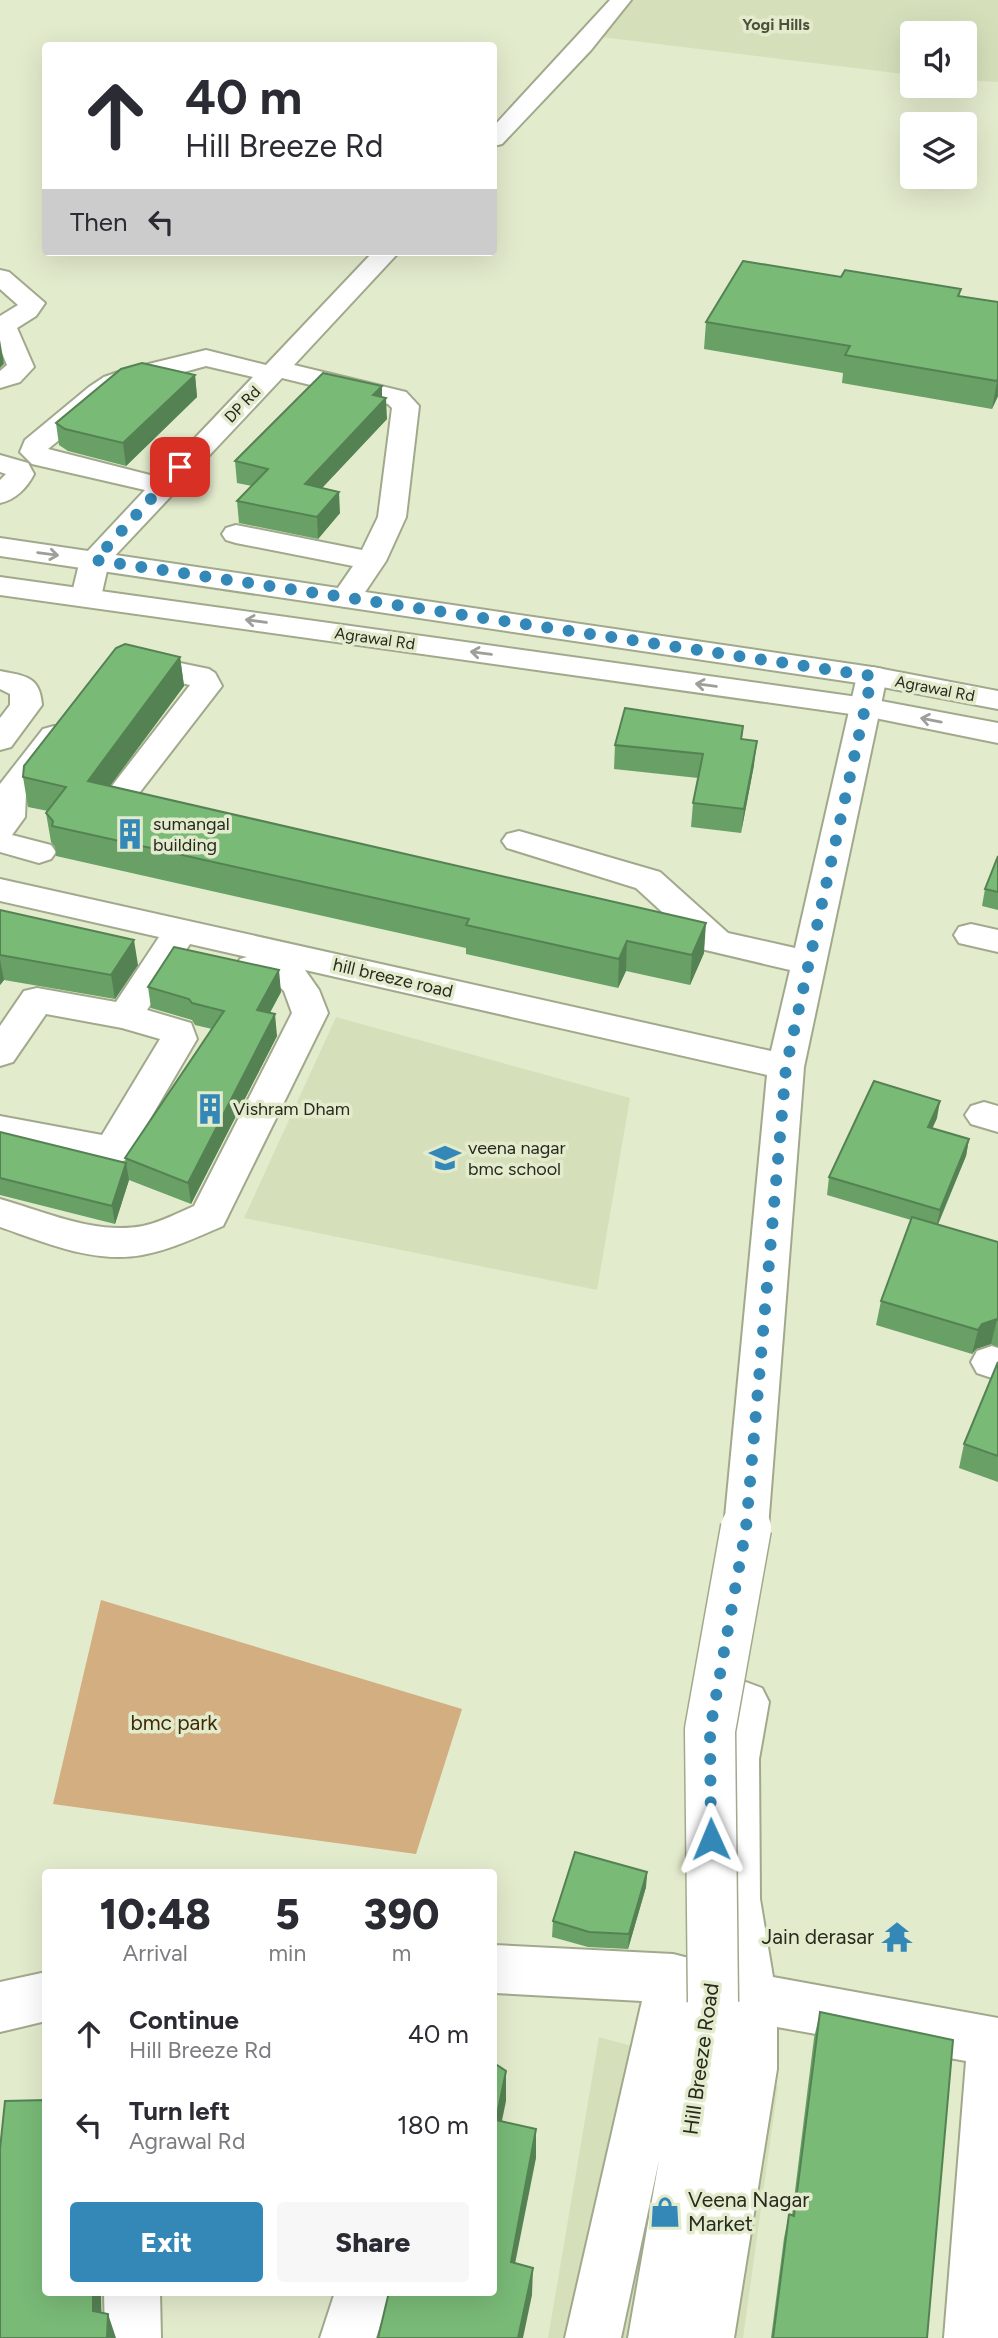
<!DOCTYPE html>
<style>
body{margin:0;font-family:Figtree,sans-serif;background:#f7f7f7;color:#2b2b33;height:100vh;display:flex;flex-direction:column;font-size:26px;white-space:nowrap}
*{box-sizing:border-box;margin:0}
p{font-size:23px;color:#7c7c81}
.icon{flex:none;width:38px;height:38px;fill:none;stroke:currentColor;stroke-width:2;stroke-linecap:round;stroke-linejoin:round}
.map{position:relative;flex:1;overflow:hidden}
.side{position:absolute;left:42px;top:1869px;width:455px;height:427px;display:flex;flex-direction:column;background:#fff;border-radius:7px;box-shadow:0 7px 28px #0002}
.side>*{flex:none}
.hud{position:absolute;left:42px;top:42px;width:455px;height:214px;border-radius:7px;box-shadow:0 7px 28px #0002;background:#fff;color:#2b2b33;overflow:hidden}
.fabs{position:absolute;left:900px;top:21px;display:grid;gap:14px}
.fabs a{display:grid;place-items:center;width:77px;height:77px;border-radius:7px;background:#fff;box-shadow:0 7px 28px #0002;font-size:35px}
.pin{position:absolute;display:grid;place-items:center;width:60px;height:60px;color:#fff;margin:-30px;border-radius:14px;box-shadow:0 4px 10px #0006}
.me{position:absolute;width:77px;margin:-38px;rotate:359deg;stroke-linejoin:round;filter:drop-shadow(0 0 5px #0008)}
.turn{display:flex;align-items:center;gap:24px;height:147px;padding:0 28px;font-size:32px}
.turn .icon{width:91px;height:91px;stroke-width:2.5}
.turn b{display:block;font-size:49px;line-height:60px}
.then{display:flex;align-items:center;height:66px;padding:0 28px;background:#0003;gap:14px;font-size:26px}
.eta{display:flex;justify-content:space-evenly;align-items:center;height:119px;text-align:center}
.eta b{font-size:42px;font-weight:800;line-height:49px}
.primary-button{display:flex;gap:14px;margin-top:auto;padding:14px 28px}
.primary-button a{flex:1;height:80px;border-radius:7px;background:#3388b7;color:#fff;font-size:28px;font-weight:800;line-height:80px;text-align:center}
.primary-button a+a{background:#f7f7f7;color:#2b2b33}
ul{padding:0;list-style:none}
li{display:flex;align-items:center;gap:21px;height:91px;padding:0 28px}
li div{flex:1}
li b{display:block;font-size:26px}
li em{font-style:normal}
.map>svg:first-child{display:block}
.built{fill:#d5e0bb}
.green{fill:#d2ae80}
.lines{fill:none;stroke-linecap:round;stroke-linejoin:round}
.street-casing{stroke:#a1a98d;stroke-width:4}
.secondary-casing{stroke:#a1a98d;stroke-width:4}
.street{fill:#fff;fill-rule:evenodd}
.secondary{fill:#fff;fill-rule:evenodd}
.street-bridge-casing{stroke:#a1a98d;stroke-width:53;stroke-linecap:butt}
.street-bridge{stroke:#fff;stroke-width:50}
.wall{fill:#68a066}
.shaded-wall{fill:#558253}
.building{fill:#79ba77;stroke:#558253;stroke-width:2}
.oneway{stroke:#9e9f9a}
.route{stroke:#3388b7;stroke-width:12;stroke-dasharray:0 21.6}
.labels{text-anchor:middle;stroke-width:7;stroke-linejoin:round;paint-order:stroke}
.far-neighbourhood-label{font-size:16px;font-weight:bold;fill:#4b5138;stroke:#e3ebcd}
.far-street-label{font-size:16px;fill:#272a1f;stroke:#e3ebcd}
.poi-label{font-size:18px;fill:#272a1f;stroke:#e3ebcd;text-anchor:start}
.street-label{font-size:18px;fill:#272a1f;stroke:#e3ebcd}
.near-park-label{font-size:21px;fill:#402a06;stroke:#e3ebcd}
.near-poi-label{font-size:21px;fill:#272a1f;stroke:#e3ebcd;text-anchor:end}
.near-street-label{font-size:21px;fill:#272a1f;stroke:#e3ebcd}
</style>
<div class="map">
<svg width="998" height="2338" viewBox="0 0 998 2338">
<rect width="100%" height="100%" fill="#e3ebcd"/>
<!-- built -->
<g class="built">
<polygon points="632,0 998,0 998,82 964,80 964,33 912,33 912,75 601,37"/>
<polygon points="336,1017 630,1098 597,1290 244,1218"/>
<polygon points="599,2037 778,2086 743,2338 548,2338"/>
</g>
<!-- green -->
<polygon class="green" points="101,1600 462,1709 416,1854 53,1804"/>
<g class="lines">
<defs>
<g id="street">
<polygon points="610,0 631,0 591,50 502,144 494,146 494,126"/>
<path d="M373,252H399L294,365L406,392L419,406L406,517L386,561L357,604L346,607L335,604L331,598L353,566L236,543L226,540L222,534L226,528L236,525L362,550L378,517L392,408L388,404L282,378L109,562L101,597L97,603L86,606L75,603L71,597L80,560L85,554L145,490L32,464L20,452L25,440L89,387L104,377L124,370L206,350L266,365ZM206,366L253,377L158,477L48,449L122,389Z"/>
<polygon points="0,270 9,272 45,303 36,316 17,328 34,367 20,382 0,388 0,371 7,365 0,348 0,316 18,305 0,289"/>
<path d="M0,455L28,463L34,474C27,488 15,500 0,503V480L6,474L0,472Z"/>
<polygon points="132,653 209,669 215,673 222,686 140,792 140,800 171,807 176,814 171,821 159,824 117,815 106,801 108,791 190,685 121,669 117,662 121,655"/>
<path d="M872,667L883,669L887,676L804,1067L768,1528L762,1541L746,1546L730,1541L724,1528L767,1075L305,970L319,990L328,1013L223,1226C197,1237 170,1250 142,1255C94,1264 44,1242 0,1227V1199C46,1212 95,1235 143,1226C161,1222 178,1213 194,1206L292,1013L284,991L279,986L240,975L235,967L240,959L247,957L190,944L147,1010L191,1023L197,1039L126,1160L112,1164L0,1142V1116L102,1135L160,1039L122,1028L46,1014L13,1062L0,1066V1026L24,991L37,988L116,1002L159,937L0,901V879L771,1051L790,970L642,935L637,927L642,919L654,916L671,920L636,888L507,848L502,841L507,834L519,831L660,872L728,933L795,948L857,676L861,669Z"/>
<path d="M0,671C25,676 40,676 42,705L11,747L0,750V718L10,705V694L0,689Z"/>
<polygon points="54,726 65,729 70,736 26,794 25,817 12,835 51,845 56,852 51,859 39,863 0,852 0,784 43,729"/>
<polygon points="971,924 998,930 998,952 959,943 954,935 959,927"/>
<polygon points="984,1102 998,1106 998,1132 971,1124 965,1115 971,1106"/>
<polygon points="992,1346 998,1348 998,1380 977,1373 971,1362 977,1351"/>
<polygon points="746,1682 762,1688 769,1702 759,1759 760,1899 773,1977 998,2018 998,2338 944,2338 966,2061 777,2027 777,2069 734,2338 628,2338 659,2160 621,2338 565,2338 642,2001 494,1993 494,1945 673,1954 720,1966 710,1899 711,1759 723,1702 730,1688"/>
<polygon points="46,1972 46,2021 0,2032 0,1982"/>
<polygon points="104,2292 160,2292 161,2338 105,2338"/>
<polygon points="335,2292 391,2292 376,2338 320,2338"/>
</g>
<g id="secondary">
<polygon points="0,538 872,667 998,691 998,709 872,685 0,556"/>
<polygon points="0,577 865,698 998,723 998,743 865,716 0,595"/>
</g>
</defs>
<!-- street casing -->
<use href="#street" class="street-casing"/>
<!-- secondary casing -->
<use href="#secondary" class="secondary-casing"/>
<!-- street -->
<use href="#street" class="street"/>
<!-- secondary -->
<use href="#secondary" class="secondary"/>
<defs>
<polyline id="street-bridge" points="713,2002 710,1730 746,1528"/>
</defs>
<!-- street-bridge casing -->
<use href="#street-bridge" class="street-bridge-casing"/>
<!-- street-bridge -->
<use href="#street-bridge" class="street-bridge"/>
</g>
<!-- wall -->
<g class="wall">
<polygon points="960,296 998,302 998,396 992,409 842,383 843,373 704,349 706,322"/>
<polygon points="195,375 197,397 126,466 68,451 59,445 56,423"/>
<polygon points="382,397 387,419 322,488 340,513 318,539 239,523 237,501 252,486 237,483 235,461"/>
<polygon points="180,657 184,686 110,786 704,953 690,985 626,971 618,988 466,954 466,948 56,856 55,847 51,842 46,813 48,811 28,807 23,777"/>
<polygon points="743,726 742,739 754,765 741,833 691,827 693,803 698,778 614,769 615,745"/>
<polygon points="998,856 998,910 982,906 985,889"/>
<polygon points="0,910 138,965 115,999 4,980 0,985"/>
<polygon points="148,987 281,992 270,1013 277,1036 191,1204 129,1180 115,1224 0,1195 0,1132 126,1163 125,1158 212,1029 195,1025 192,1020 151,1008"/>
<polygon points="937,1118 932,1128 969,1139 966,1156 938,1225 998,1242 998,1347 991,1344 976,1349 972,1354 876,1325 881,1301 911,1220 827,1195 829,1177"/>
<polygon points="998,1362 998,1482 959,1468 964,1444"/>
<polygon points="647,1872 646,1887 628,1949 588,1947 552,1937 553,1921"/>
<polygon points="820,2012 927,2338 771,2338 784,2238 789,2214 792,2215 814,2038"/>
</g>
<!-- shaded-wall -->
<g class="shaded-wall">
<polygon points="0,340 4,364 0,368"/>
<polygon points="195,375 197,397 126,466 123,443"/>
<polygon points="998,378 998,396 992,409 997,381"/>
<polygon points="382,386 382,402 386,398 387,419 306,505 305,484 373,395"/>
<polygon points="339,492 340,513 318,539 317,517"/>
<polygon points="180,657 184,686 92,810 88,781"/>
<polygon points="757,741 754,765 741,833 744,809"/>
<polygon points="706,923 704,953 690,985 692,955"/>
<polygon points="134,940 138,965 115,999 111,975"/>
<polygon points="627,941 626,971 618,988 619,959"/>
<polygon points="0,959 4,980 0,985"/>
<polygon points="279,970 281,992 259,1032 257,1010"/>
<polygon points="275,1014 277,1036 191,1204 188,1183"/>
<polygon points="940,1101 937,1118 925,1145 928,1127"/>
<polygon points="969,1139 966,1156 936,1228 940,1210"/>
<polygon points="126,1163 129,1180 115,1224 112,1206"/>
<polygon points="997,1319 991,1344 976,1349 972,1354 978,1330 982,1324"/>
<polygon points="647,1872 646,1887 628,1949 629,1934"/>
<polygon points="506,2071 506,2101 496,2150 496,2120"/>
<polygon points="536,2129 536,2158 510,2289 511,2262"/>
<polygon points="533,2268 532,2295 523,2338 518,2338"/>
<polygon points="93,2292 101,2292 102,2338 93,2311"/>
<polygon points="108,2314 116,2338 107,2338"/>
</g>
<!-- building -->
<g class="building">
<polygon points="743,261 841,277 845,270 961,289 958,296 998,302 998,378 997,381 845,355 850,346 706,322"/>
<polygon points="142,363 195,375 123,443 65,429 56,423 121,369"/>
<polygon points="323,373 382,386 373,395 386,398 305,484 339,492 317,517 237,501 268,469 235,461"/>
<polygon points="125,644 180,657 88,781 706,923 692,955 627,941 619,959 466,925 469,919 52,826 53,821 46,813 66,787 23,777 24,766 116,648"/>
<polygon points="625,708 743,726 741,739 757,741 744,809 693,803 703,754 615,745"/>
<polygon points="998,856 998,892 985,889"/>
<polygon points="0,910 134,940 111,975 0,955"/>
<polygon points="174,947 279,970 257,1010 275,1014 188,1183 125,1158 224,1011 192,1003 189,999 148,987"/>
<polygon points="874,1081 940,1101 928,1127 969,1139 940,1210 829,1177"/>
<polygon points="0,1132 126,1163 112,1206 0,1178"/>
<polygon points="912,1217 998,1242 998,1320 997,1319 982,1324 978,1330 881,1301"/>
<polygon points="998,1362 998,1456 964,1444"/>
<polygon points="575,1852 647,1872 629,1934 589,1932 553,1921"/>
<polygon points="820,2012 953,2040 927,2338 773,2338 789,2214 794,2216"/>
<polygon points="494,2063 506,2071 496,2120 536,2129 511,2262 533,2268 518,2338 378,2338 389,2292 494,2292"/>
<polygon points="46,2100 46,2292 93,2292 93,2311 108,2314 107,2338 0,2338 0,2149 5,2101"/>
</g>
<!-- one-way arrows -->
<defs><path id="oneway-shaft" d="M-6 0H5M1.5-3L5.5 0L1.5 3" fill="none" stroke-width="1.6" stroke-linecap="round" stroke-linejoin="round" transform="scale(1.75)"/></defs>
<g class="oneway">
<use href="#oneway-shaft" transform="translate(48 554) rotate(8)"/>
<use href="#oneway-shaft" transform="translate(256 621) rotate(-172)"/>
<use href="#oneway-shaft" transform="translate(481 653) rotate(-172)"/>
<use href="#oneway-shaft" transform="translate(706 685) rotate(-172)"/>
<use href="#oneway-shaft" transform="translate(931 720) rotate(-169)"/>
</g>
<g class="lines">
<!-- route -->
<polyline class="route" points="180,467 95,560 872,676 786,1067 746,1528 710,1730 711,1839"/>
</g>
<!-- icons -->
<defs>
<symbol id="building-bare" viewBox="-9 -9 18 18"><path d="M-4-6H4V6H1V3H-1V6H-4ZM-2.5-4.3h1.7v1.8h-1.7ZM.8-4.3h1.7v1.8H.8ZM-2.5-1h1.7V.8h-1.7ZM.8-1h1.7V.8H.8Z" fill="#3388b7" stroke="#e3ebcd" stroke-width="2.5" paint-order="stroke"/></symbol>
<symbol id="school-bare" viewBox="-9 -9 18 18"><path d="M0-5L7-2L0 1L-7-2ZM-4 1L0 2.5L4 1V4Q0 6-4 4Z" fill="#3388b7" stroke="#e3ebcd" stroke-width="2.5" paint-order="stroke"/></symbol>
<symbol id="temple-bare" viewBox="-9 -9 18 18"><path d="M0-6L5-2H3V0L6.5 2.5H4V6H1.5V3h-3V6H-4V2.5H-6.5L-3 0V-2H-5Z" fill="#3388b7" stroke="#e3ebcd" stroke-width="2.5" paint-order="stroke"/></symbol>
<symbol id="shop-bare" viewBox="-9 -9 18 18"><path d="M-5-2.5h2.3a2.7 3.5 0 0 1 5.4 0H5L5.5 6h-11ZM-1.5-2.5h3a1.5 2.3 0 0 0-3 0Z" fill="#3388b7" stroke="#e3ebcd" stroke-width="2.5" paint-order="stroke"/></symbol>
</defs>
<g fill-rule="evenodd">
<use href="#building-bare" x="108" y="812" width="44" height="44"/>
<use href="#building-bare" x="188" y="1087" width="44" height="44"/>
<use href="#school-bare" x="423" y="1136" width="44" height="44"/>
<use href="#temple-bare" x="875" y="1915" width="44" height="44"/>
<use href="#shop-bare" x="643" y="2190" width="44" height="44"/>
</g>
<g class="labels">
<!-- far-neighbourhood labels -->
<g class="far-neighbourhood-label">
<text x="776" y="30">Yogi Hills</text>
</g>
<!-- far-street labels -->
<g class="far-street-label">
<text transform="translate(242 404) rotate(-46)" y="6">DP Rd</text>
<text transform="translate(375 638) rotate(8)" y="6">Agrawal Rd</text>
<text transform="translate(935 688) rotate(11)" y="6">Agrawal Rd</text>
</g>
<!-- poi labels -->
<g class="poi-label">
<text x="153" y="830">sumangal<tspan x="153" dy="21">building</tspan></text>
<text x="233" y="1115">Vishram Dham</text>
<text x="468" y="1154">veena nagar<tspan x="468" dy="21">bmc school</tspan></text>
</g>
<!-- street labels -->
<g class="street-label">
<text transform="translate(393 978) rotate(13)" y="6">hill breeze road</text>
</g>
<!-- near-park labels -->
<g class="near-park-label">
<text x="174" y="1730">bmc park</text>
</g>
<!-- near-poi labels -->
<g class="near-poi-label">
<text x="874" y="1944">Jain derasar</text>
<text x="688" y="2207" text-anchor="start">Veena Nagar<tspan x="688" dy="24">Market</tspan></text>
</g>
<!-- near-street labels -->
<g class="near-street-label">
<text transform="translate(701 2059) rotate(-82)" y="7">Hill Breeze Road</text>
</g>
</g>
</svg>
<div class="fabs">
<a><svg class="icon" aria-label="sound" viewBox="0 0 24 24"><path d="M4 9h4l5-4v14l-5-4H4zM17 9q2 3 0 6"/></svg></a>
<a><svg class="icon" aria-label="layers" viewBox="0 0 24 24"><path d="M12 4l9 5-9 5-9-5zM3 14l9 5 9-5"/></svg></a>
</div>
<div class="pin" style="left:180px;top:467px;background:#d93025"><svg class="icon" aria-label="arrive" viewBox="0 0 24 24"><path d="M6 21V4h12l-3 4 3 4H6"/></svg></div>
<svg class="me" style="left:711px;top:1839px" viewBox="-20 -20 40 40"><path d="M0-17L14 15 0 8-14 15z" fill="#3388b7" stroke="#fff" stroke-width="4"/></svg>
<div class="hud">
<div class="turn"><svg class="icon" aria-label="ahead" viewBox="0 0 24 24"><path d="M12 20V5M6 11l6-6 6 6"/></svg><div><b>40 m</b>Hill Breeze Rd</div></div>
<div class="then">Then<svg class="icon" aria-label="left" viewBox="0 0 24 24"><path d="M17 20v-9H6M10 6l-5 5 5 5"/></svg></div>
</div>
<section class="side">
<div class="eta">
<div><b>10:48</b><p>Arrival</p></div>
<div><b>5</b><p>min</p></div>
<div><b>390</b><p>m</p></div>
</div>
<ul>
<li><svg class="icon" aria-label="ahead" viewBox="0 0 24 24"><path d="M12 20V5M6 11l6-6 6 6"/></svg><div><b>Continue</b><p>Hill Breeze Rd</p></div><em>40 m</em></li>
<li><svg class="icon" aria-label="left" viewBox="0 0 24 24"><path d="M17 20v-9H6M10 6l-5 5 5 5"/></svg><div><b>Turn left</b><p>Agrawal Rd</p></div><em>180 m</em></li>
</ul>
<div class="primary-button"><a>Exit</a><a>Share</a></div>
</section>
</div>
